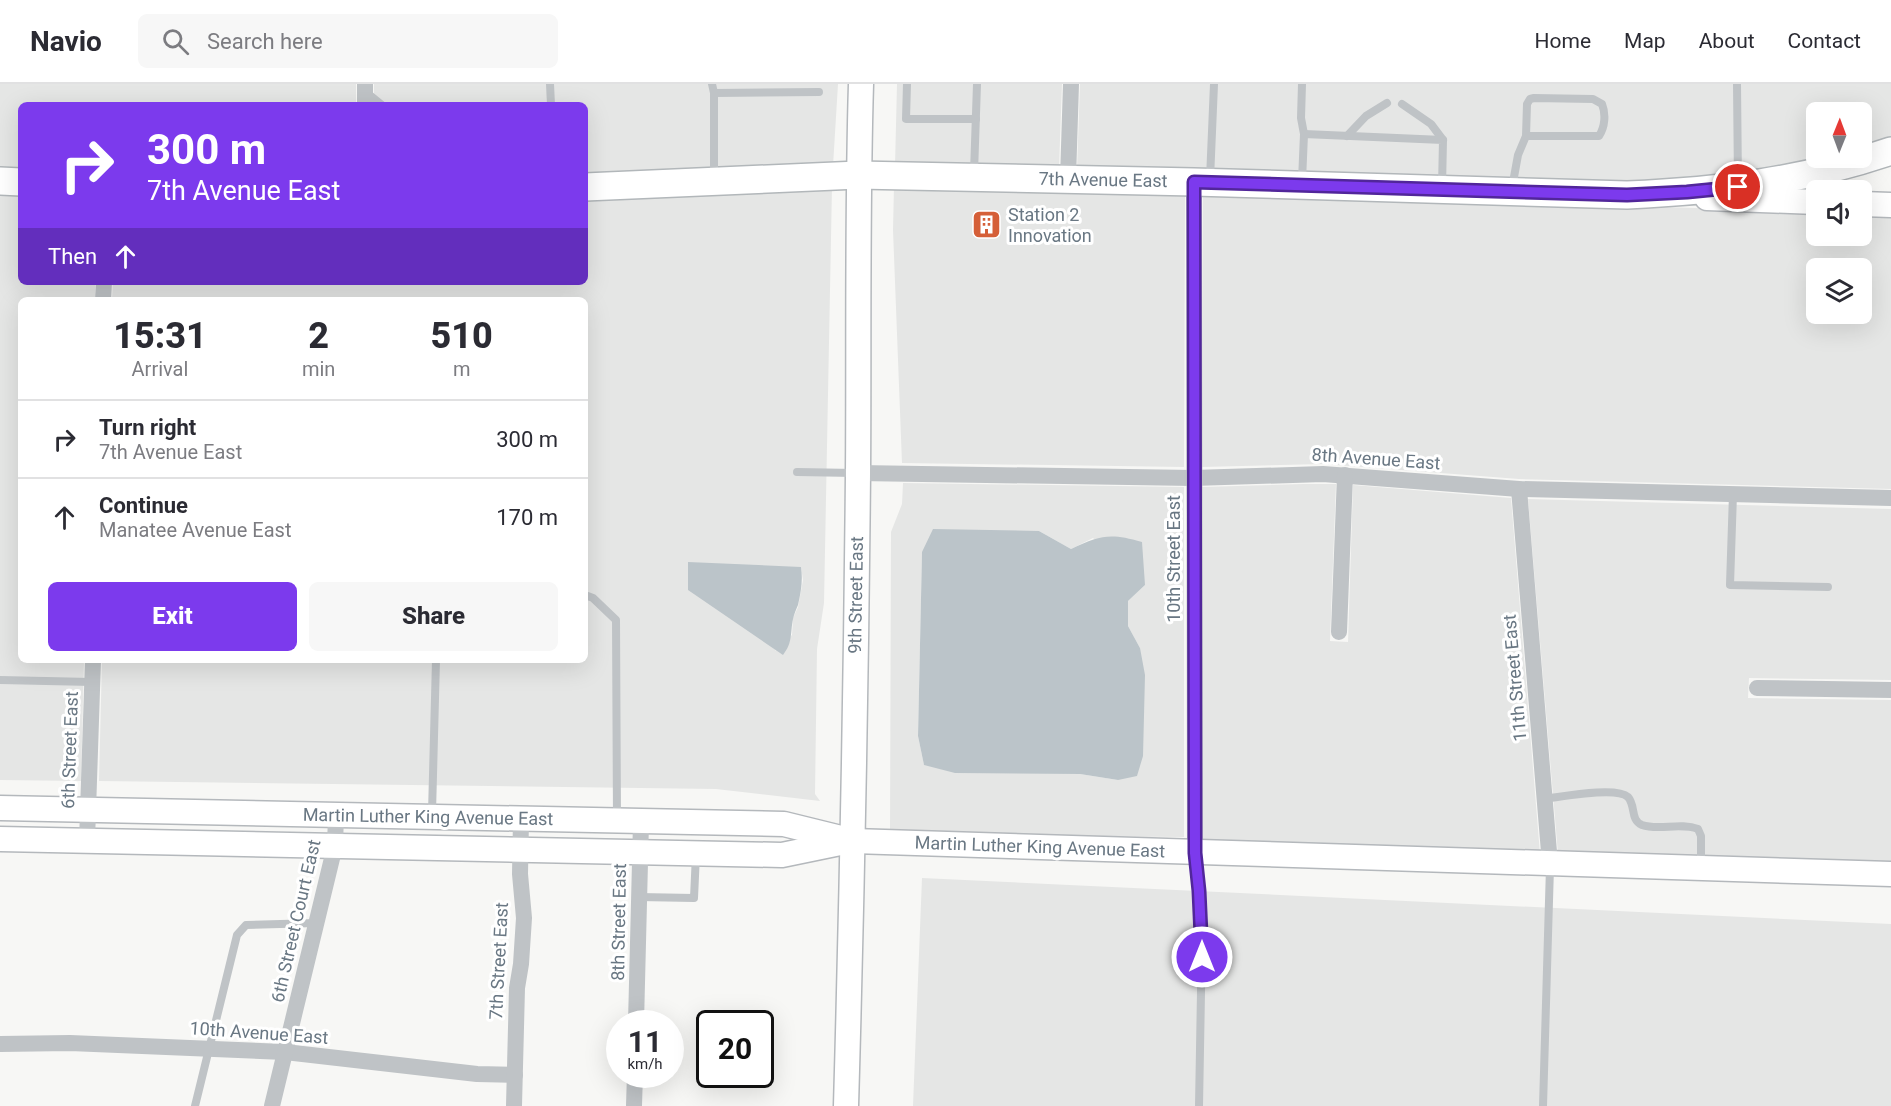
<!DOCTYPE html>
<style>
body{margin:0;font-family:Roboto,sans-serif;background:#f7f7f7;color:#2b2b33;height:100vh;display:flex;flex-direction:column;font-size:22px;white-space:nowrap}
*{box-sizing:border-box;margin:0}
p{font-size:20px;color:#7c7c81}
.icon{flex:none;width:33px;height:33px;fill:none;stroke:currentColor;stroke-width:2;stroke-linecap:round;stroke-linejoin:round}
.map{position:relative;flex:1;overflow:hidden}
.drawer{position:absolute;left:18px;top:213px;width:570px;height:366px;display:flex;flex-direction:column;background:#fff;border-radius:9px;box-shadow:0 6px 24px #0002}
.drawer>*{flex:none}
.top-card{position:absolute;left:18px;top:18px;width:570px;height:183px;border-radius:9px;box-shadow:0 6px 24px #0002;background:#7c3aed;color:#fff;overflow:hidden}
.needle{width:39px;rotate:1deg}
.controls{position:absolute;left:1806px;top:18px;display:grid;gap:12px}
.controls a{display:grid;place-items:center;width:66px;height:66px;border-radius:9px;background:#fff;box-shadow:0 6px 24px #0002;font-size:30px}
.speed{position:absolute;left:606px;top:926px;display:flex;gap:12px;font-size:30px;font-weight:700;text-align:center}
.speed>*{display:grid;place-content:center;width:78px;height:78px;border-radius:50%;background:#fff;box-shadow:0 6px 24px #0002;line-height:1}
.speed small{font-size:15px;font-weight:400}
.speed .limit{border:3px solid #111;border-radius:9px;background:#fff;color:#111}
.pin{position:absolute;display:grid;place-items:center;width:51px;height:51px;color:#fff;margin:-26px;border:3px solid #fff;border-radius:50%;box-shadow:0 2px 6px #0007}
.me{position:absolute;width:66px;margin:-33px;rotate:0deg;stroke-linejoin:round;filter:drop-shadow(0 0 4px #0008)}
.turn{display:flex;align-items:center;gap:21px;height:126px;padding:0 30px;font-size:27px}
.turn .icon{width:78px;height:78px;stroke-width:2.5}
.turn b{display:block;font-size:42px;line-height:51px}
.then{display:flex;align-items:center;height:57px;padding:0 30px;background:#0003;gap:12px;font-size:22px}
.eta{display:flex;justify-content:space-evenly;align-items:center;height:102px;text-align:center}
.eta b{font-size:36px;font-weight:800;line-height:42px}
.cta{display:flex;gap:12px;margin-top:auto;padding:12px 30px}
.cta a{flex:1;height:69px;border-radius:9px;background:#7c3aed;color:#fff;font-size:24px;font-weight:800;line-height:69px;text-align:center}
.cta a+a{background:#f7f7f7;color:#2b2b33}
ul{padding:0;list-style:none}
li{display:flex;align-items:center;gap:18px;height:78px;padding:0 30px;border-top:2px solid #e1e1e2}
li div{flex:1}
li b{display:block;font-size:22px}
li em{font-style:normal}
header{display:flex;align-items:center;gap:36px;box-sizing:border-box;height:84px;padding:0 30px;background:#fff;border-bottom:2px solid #e1e1e2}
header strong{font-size:28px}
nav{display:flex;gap:33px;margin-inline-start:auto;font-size:21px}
.search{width:420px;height:54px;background:#f7f7f7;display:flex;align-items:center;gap:15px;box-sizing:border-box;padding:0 21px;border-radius:9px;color:#7c7c81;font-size:22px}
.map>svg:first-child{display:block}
.built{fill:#e5e6e5;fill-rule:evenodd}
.water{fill:#bbc4c9}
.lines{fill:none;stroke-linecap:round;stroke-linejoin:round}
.secondary-casing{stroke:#b4b8bc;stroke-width:27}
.primary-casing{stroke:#b2b7ba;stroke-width:30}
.lane{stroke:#bfc3c6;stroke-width:8}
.street{stroke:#bfc3c6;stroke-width:16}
.secondary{stroke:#fff;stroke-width:24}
.primary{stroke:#fff;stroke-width:27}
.route-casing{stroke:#51269a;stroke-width:15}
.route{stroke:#7c3aed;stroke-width:10}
.labels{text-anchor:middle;stroke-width:6;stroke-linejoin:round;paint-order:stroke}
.street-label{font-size:18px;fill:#697783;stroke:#fff}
.poi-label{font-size:18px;fill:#697783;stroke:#fff;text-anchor:start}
</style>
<header>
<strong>Navio</strong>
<div class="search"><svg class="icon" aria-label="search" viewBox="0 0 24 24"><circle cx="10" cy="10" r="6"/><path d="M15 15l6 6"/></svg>Search here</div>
<nav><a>Home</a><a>Map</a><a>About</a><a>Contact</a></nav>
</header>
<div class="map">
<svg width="1891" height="1022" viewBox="0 0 1891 1022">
<rect width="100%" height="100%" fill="#f7f7f5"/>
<!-- built -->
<g class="built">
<polygon points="0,0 356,0 356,21 21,21 21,88 0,87"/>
<polygon points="374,0 838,0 833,82 585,93 585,21 374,21"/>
<polygon points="897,0 1062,0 1059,84 895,82"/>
<polygon points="1080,0 1891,0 1891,56 1862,66 1862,28 1816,28 1816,74 1838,74 1795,84 1627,101 1077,85"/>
<path d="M832,102L824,519L817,565L815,710L820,717L716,705L99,697L102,576H585V216H112L113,198H585V113ZM801,483L803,496L798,523L793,534L792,551L775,567Z"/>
<polygon points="894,102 1185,107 1184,383 902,379 893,146"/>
<polygon points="0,107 21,108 21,198 95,198 95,216 21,216 21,576 84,576 81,697 0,696"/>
<path d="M1203,108L1816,128V152H1862V130L1891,131V405L1519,395L1323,380L1202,383ZM1816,184H1862V230H1816Z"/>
<path d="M903,399L1184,403V753L890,751L891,448L902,420ZM1039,447L1071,465L1093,454L1145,501L1128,517V542L1140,564L1118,696L1080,690L924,681L918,652L922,468Z"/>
<polygon points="1303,400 1336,400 1330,557 1348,558 1353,401 1511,414 1540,770 1203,763 1202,403"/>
<polygon points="1528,415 1891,425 1891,596 1749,594 1748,614 1891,616 1891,780 1558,770"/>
<polygon points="922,794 1891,840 1891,1022 913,1022"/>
</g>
<!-- water -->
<g class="water">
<path d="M933,445L1039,447L1071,465C1101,451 1110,449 1142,458L1145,501L1128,517V542L1140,564L1145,591L1143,672L1137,692L1118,696L1080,690L955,689L924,681L918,652L922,468Z"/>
<path d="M688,478L801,483C803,496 801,508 798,521C796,526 794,530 793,535C790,550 793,558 783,571L688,506Z"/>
</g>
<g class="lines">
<defs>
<g id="secondary">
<polyline points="1707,114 1816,118"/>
<polyline points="1862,120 1891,121"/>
<polyline points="0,724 784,740 853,757 1891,790"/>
<polyline points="0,755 782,771 845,758"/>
<path d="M846,1022C852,811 856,601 858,390C859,260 857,130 861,0"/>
</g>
<g id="primary">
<polyline points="0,97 21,98"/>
<path d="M585,103L858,91L1194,98L1627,111C1718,107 1804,97 1891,67"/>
</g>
</defs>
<!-- secondary casing -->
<use href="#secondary" class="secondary-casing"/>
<!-- primary casing -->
<use href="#primary" class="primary-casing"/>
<!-- lane -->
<g class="lane">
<polyline points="550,0 551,21"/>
<polyline points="712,0 714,9 819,8"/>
<polyline points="907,0 906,35 976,35"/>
<polyline points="1302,0 1301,34 1304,50"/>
<polyline points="1737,0 1738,99"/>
<polyline points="366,8 382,21"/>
<polyline points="714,9 714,93"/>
<polyline points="1402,20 1431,40 1443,56"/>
<polyline points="1347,52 1366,32 1387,19"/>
<polyline points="974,89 977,0"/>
<polyline points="1210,95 1214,0"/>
<polyline points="1302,97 1304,50 1443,56 1442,103"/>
<path d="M1512,104L1518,71L1526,52H1599C1605,43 1606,30 1602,20L1593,15L1534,14L1530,15L1527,20L1526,52"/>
<polyline points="797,388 855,389"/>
<polyline points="1733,410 1730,501 1828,503"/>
<polyline points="585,511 593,514 616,536 617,735"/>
<polyline points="0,596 92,598"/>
<path d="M1544,715C1561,713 1616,702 1628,713C1636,722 1630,736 1642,741C1659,747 1680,738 1698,745L1701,752V781"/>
<polyline points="432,729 436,576"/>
<polyline points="1195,771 1202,851 1199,1022"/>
<polyline points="639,813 694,814 696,770"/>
<polyline points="195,1022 237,851 246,841 316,839"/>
<polyline points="1543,1022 1550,783"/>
</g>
<!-- street -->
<g class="street">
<polyline points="365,21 365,0"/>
<polyline points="1068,95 1071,0"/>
<polyline points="1194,98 1195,769"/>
<polyline points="103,216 104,198"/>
<polyline points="858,389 1193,394 1323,390 1519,405 1891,414"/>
<polyline points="1519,405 1550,780"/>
<polyline points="1339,548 1345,391"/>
<polyline points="1757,604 1891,606"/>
<polyline points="87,757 93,576"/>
<polyline points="636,939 641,738"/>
<polyline points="0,960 70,959 285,968 477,990 515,991"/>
<polyline points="272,1022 335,762 336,731"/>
<polyline points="514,1022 517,904 521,880 524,834 520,790 521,735"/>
<polyline points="634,1022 635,990"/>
</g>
<!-- secondary -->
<use href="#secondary" class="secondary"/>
<!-- primary -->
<use href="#primary" class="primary"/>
</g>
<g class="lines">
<defs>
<polyline id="route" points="1202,873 1199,807 1195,769 1194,98 1627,111 1687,108 1738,103"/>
</defs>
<!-- route casing -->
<use href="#route" class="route-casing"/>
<!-- route -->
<use href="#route" class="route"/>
</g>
<!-- icons -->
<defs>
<symbol id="building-square" viewBox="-11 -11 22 22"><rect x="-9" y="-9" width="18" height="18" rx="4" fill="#d55f38" stroke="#fff"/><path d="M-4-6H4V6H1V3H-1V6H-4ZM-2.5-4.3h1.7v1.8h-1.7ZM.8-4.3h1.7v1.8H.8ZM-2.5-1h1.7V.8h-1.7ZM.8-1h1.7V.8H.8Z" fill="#fff"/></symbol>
</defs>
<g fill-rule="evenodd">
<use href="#building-square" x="970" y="124" width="33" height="33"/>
</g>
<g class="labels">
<!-- street labels -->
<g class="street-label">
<text transform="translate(1103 96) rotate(1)" y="6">7th Avenue East</text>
<text transform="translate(1376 375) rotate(4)" y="6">8th Avenue East</text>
<text transform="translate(1174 475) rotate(-90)" y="6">10th Street East</text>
<text transform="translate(856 511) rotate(-89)" y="6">9th Street East</text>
<text transform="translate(1515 594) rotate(-95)" y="6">11th Street East</text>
<text transform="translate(70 666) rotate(-88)" y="6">6th Street East</text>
<text transform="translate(428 733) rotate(1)" y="6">Martin Luther King Avenue East</text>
<text transform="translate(1040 763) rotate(2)" y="6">Martin Luther King Avenue East</text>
<text transform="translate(296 837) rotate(-77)" y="6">6th Street Court East</text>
<text transform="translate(619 838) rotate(-89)" y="6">8th Street East</text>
<text transform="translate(499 877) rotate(-87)" y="6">7th Street East</text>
<text transform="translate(259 949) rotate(4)" y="6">10th Avenue East</text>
</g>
<!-- poi labels -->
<g class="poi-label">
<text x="1008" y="137">Station 2<tspan x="1008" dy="21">Innovation</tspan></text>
</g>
</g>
</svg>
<div class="controls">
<a><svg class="needle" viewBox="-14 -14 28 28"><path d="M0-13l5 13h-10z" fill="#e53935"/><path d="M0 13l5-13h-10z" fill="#7c7c81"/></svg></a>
<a><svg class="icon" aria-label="sound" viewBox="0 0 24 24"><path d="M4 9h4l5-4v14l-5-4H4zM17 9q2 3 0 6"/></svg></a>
<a><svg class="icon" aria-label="layers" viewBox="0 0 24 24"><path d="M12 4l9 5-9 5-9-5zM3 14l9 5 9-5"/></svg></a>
</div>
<div class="speed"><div>11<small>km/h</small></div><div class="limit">20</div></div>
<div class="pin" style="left:1738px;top:103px;background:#d93025"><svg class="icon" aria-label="arrive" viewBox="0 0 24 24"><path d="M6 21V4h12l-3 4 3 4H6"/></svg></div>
<svg class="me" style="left:1202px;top:873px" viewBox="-20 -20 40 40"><circle r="17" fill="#7c3aed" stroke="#fff" stroke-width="3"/><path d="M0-11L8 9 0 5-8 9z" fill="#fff"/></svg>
<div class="top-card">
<div class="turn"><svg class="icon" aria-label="right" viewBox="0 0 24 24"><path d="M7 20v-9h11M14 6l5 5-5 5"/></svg><div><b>300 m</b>7th Avenue East</div></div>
<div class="then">Then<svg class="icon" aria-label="ahead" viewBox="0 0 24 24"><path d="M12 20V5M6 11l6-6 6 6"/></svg></div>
</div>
<section class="drawer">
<div class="eta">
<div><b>15:31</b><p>Arrival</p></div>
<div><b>2</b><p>min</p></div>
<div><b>510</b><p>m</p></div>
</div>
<ul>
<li><svg class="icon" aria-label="right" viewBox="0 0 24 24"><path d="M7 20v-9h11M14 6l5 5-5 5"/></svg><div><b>Turn right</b><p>7th Avenue East</p></div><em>300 m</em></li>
<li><svg class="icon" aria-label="ahead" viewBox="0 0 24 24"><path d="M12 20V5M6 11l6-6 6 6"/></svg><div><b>Continue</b><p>Manatee Avenue East</p></div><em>170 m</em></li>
</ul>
<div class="cta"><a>Exit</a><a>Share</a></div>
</section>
</div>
